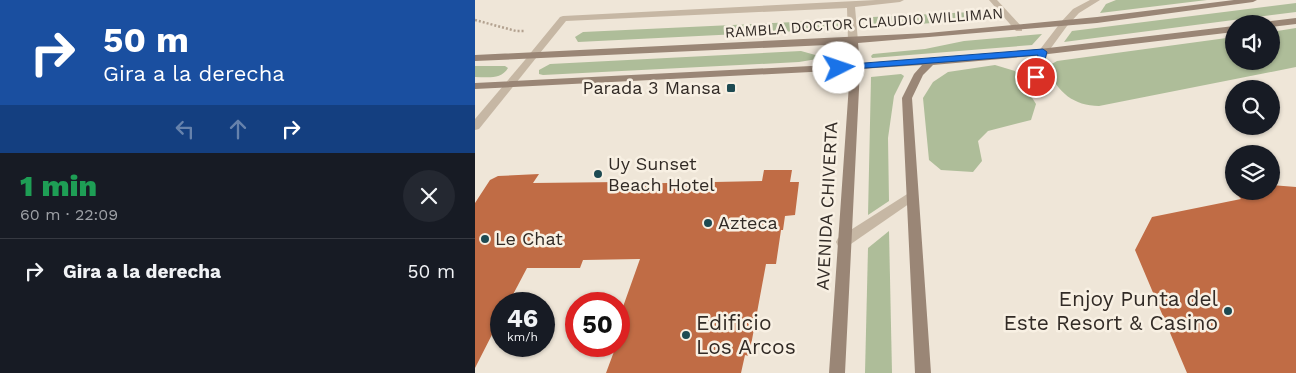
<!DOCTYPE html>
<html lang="es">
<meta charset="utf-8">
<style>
body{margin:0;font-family:"Work Sans",sans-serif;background:#242831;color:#f1f3f6;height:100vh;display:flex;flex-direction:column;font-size:19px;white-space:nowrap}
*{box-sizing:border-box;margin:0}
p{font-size:16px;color:#9ea1a6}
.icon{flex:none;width:28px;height:28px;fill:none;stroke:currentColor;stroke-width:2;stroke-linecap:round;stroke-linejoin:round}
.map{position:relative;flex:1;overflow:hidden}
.side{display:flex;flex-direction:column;background:#171b24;width:475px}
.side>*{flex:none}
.hud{background:#1a4fa0;color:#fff;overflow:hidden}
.buttons{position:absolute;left:750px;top:15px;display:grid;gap:10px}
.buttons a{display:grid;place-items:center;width:55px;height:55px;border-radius:50%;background:#171b24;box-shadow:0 1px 4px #0004;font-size:25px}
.speed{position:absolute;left:15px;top:292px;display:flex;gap:10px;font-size:25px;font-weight:700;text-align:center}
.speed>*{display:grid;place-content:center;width:65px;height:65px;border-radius:50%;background:#171b24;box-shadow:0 1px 4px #0004;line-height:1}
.speed small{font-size:12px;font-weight:400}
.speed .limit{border:8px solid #d22;background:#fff;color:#111}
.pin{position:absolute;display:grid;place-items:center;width:42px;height:42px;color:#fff;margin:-21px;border:2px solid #fff;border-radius:50%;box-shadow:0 1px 5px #0007}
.me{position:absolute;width:55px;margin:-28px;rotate:86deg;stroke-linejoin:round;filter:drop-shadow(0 0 4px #0008)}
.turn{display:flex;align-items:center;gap:18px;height:105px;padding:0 20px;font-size:22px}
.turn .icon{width:65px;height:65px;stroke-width:2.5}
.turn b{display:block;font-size:35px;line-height:42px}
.lanes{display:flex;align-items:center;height:48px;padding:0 20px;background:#0003;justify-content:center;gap:25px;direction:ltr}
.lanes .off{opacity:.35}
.round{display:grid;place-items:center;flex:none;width:52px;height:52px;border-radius:26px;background:#242831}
.overview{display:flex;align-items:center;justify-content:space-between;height:85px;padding:0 20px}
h1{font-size:30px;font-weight:800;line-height:38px;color:#1e9e55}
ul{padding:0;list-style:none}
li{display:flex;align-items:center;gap:15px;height:65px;padding:0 20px;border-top:1px solid #363941}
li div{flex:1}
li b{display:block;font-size:19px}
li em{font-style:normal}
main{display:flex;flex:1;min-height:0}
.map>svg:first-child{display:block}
.green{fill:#aebd99}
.building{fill:#c06c45}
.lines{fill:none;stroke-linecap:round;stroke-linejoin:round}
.path{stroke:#b2a18f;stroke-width:2.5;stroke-dasharray:2 2;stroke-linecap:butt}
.lane{fill:#c6b7a4;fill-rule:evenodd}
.street{fill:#c6b7a4;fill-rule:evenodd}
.secondary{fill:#9a8676;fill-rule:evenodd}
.route{fill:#1a73e8;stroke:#114b97}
.poi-dot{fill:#1d4a52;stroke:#f8f0e3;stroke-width:2}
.labels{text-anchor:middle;stroke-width:5;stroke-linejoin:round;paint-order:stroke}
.far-street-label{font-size:15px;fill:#322b26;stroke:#f8f0e3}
.poi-label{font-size:18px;fill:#322b26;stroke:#f8f0e3;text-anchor:start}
.street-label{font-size:18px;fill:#322b26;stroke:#f8f0e3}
.near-poi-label{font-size:21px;fill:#322b26;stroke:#f8f0e3;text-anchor:end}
</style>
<main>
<section class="side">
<div class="hud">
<div class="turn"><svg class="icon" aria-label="right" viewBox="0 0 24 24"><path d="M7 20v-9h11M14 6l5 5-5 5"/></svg><div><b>50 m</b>Gira a la derecha</div></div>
<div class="lanes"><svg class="icon off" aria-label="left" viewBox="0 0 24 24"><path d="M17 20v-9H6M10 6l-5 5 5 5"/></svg><svg class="icon off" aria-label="ahead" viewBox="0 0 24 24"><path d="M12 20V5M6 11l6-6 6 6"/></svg><svg class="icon" aria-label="right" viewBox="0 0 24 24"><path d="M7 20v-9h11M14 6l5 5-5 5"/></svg></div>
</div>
<div class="overview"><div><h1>1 min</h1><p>60 m · 22:09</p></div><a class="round"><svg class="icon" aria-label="close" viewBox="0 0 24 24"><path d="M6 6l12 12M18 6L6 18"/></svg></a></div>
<ul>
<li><svg class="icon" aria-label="right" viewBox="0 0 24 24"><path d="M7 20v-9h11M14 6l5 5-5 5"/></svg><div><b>Gira a la derecha</b></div><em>50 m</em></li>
</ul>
</section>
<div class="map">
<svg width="821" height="373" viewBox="0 0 821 373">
<rect width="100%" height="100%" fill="#efe6d8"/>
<!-- green -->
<g class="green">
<polygon points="641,0 732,0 625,13 631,4"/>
<polygon points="821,3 821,12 589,42 597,31"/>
<polygon points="497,12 503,16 501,20 400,27 394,22 394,19 398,17"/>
<polygon points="364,20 368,22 368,25 365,29 103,42 100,37 108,32"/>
<path d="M821,28V67L624,106C599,106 582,92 573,69L575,65L582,61L759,37V61H796V32Z"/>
<polygon points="567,34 557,45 397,58 396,56 398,54 450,49 489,41"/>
<polygon points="326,51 344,56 342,59 324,62 68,75 64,74 64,70 75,64"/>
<polygon points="520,65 540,71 561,104 556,120 513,131 503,141 507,161 498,172 466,170 454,160 448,98 458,82 473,72"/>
<path d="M0,66H30L33,68C26,80 12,77 0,77Z"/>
<polygon points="426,74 429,76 419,96 413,138 414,201 393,215 396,77"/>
<polygon points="414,231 417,373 390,373 393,248"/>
</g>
<!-- building -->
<g class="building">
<polygon points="289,170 317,170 315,182 324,182 320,215 310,216 308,230 306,230 301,264 291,264 274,356 270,355 266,373 131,373 141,346 144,346 144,318 165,259 108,260 105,268 52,268 33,304 26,304 26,317 0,368 0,203 15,180 23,176 64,174 58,183 146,182 145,184 287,181"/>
<polygon points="796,185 821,187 821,373 712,373 660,250 677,217 766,199 759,191 796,191"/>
</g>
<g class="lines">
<!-- path -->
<polyline class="path" points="0,20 41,31 50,31"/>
<!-- lane -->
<g class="lane">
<polygon points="401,0 429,0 425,2 380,7 383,41 378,44 373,41 372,8 91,21 61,58 58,59 53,56 85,17 88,16"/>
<polygon points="514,0 522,0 547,27 547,31 541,31"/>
<polygon points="615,0 625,0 604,13 592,26 573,52 566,77 565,79 557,79 556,77 563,52 586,22 598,9"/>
<polygon points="437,191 441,193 443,196 441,199 373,246 368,248 363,246 361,242 363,238"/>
</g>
<!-- street -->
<polygon class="street" points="58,53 61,54 61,58 4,129 0,130 0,119 55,54"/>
<!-- secondary -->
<g class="secondary">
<polygon points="759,0 782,0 778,2 622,23 383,43 385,64 548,51 759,26 759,32 548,57 458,65 448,75 437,98 456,373 440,373 427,98 439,74 447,65 385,69 370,373 354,373 375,70 0,89 0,83 375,64 374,44 0,61 0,55 453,33 622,17"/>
<polygon points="821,18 821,24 796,27 796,24 792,24 796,21"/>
</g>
</g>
<!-- route -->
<polygon class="route" points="568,49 572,52 565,77 561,79 556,77 563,55 364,70 359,68 364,65"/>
<!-- markers -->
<g class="poi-dot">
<rect x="251" y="83" width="10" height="10" rx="2.5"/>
<circle cx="123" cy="174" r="5"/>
<circle cx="233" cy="223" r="5"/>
<circle cx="10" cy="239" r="5"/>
<circle cx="753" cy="311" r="5"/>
<circle cx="211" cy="335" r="5"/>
</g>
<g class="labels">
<!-- far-street labels -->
<g class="far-street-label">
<text transform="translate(389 23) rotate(-4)" y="5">RAMBLA DOCTOR CLAUDIO WILLIMAN</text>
</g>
<!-- poi labels -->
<g class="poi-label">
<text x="246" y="94" text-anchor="end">Parada 3 Mansa</text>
<text x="133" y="170">Uy Sunset<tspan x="133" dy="21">Beach Hotel</tspan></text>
<text x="243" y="229">Azteca</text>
<text x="20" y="245">Le Chat</text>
</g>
<!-- street labels -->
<g class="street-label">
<text transform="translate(352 206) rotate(-87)" y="6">AVENIDA CHIVERTA</text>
</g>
<!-- near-poi labels -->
<g class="near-poi-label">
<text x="743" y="306">Enjoy Punta del<tspan x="743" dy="24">Este Resort &amp; Casino</tspan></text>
<text x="221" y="330" text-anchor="start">Edificio<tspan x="221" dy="24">Los Arcos</tspan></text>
</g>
</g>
</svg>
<div class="buttons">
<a><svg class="icon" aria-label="sound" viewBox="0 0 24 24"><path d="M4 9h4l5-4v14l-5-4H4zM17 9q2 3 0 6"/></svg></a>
<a><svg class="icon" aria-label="search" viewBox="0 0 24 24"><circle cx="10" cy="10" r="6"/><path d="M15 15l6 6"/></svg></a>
<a><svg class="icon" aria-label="layers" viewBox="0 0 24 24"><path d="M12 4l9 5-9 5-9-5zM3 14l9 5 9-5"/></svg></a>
</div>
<div class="speed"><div>46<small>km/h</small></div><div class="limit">50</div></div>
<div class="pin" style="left:561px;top:77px;background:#d93025"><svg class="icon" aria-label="arrive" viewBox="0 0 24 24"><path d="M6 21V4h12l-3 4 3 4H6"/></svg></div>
<svg class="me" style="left:364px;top:68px" viewBox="-20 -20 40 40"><circle r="19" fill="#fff"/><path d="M0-13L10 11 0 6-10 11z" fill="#1a73e8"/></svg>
</div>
</main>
